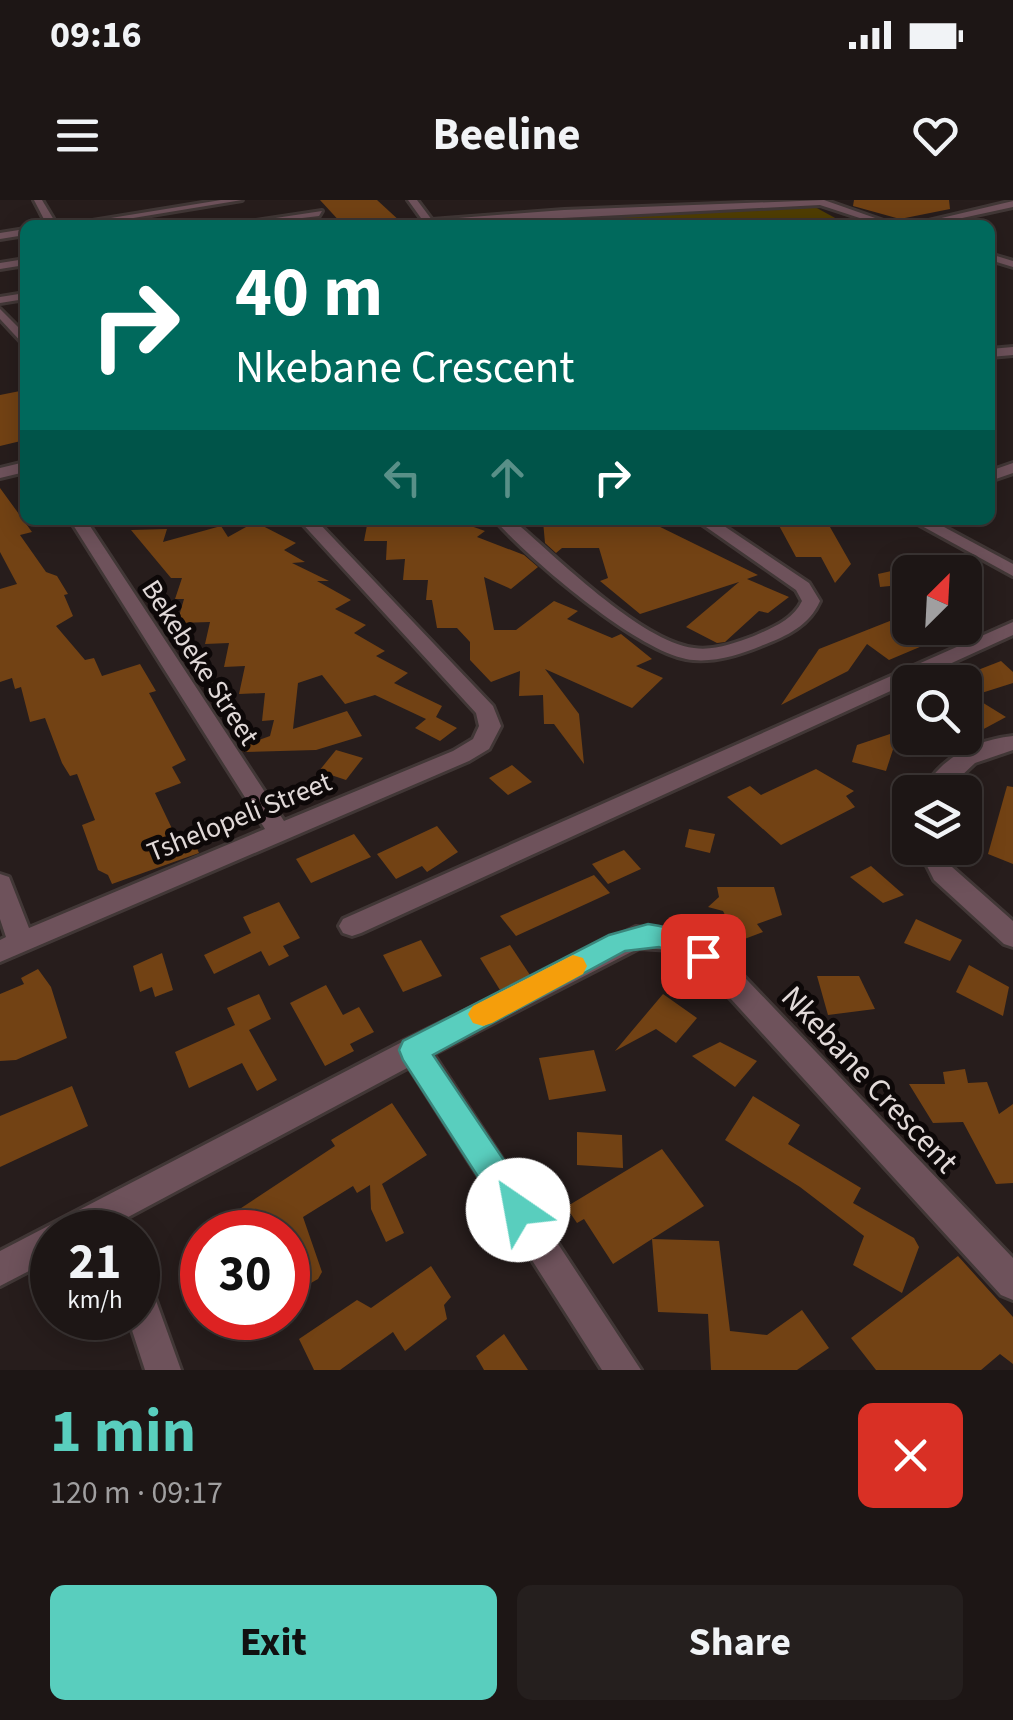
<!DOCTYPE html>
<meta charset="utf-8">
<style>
body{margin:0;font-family:"Source Sans 3",sans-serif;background:#251f1e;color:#f1f3f6;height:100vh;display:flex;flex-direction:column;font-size:38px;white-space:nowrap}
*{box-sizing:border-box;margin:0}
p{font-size:32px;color:#a09fa0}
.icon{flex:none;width:55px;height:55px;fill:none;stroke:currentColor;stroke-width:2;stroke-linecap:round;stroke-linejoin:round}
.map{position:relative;height:1170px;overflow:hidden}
.panel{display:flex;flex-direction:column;background:#1d1615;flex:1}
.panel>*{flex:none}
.banner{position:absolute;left:20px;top:20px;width:975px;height:305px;border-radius:15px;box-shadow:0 5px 25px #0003,0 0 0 2px #3b3534;background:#00695c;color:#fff;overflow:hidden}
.needle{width:65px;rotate:24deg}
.controls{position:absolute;left:892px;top:355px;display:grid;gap:20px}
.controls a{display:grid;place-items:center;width:90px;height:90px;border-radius:15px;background:#1d1615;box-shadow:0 5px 25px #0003,0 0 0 2px #3b3534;font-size:50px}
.speed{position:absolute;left:30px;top:1010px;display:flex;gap:20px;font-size:50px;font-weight:700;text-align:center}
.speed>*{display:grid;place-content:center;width:130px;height:130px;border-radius:50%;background:#1d1615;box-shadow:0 5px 25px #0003,0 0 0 2px #3b3534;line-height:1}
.speed small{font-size:25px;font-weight:400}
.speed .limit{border:15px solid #d22;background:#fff;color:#111}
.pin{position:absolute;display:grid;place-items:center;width:85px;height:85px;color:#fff;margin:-42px;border-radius:20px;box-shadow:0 5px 15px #0006}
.me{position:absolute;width:110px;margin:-55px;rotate:327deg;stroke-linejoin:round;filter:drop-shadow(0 0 8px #0008)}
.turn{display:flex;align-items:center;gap:35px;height:210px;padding:0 50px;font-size:45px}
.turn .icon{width:130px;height:130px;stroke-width:2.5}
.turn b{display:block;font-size:70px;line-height:85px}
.lanes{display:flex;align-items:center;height:95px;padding:0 50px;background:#0003;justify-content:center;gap:50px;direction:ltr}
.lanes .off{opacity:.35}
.round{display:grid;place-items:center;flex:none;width:105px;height:105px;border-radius:15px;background:#251f1e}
.head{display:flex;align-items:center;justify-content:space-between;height:170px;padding:0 50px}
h1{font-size:60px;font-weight:700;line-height:75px;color:#59cebe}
.action{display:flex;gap:20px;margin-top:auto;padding:20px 50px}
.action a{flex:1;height:115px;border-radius:15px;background:#59cebe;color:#111;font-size:40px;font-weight:700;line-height:115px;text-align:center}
.action a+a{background:#251f1e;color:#f1f3f6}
.status{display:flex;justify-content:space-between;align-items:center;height:70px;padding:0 50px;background:#1d1615;direction:ltr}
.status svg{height:28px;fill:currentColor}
header{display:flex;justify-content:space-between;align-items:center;height:130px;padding:0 50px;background:#1d1615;font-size:45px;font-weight:700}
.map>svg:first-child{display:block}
.green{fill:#503e03}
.building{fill:#724214}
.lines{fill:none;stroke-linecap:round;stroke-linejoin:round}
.street-casing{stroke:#413736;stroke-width:6}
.street{fill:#6e525b;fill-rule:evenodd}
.route{fill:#59cebe;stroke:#3a867c;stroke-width:2.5}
.slow{fill:#f59e0b}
.labels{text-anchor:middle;stroke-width:10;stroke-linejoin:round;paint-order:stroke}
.street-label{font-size:28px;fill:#e1d9d8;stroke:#0d0808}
.near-street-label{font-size:32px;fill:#e1d9d8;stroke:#0d0808}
</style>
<div class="status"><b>09:16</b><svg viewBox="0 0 49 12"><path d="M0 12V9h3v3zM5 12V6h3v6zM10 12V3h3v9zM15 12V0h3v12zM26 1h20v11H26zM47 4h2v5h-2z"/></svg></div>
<header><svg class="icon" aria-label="menu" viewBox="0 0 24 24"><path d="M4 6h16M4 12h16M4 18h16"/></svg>Beeline<svg class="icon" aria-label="heart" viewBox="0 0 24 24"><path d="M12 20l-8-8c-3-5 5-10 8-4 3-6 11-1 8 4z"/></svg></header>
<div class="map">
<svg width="1013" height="1170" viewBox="0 0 1013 1170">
<rect width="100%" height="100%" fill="#271d1c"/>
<!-- green -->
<polygon class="green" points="815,7 848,25 597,25 590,16"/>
<!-- building -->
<g class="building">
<polygon points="320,0 377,0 402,23 343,25"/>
<polygon points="854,0 949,0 950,9 900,19 853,6"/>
<polygon points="25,190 25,240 0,246 0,195"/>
<polygon points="0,288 32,332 20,335 46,372 57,376 68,394 64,395 73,416 56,426 85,460 94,458 102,476 140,464 156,491 149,493 186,560 172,567 181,583 155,593 176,637 190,632 199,653 112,684 108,675 98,670 82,625 95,620 77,574 70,576 62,563 45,518 30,522 21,487 15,489 12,478 0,482 0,389 17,384 0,352"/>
<polygon points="368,320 454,320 485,331 477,337 524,355 538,367 511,389 484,377 494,430 516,430 554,401 578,411 567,419 612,438 621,434 652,459 636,466 663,478 632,508 545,469 579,514 584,564 554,524 544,524 543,495 519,496 520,471 491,482 470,460 470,442 457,428 437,428 432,400 426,400 428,380 403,380 405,359 386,360 387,341 364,341"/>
<polygon points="646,320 758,375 747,379 789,397 768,413 759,411 725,442 717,443 686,427 739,382 640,414 600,381 608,378 599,348 562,348 556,353 545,343 543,321"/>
<polygon points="776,320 826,320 851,364 835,383 821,357 796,357"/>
<polygon points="255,322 296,343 284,350 305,362 292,363 329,381 317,381 351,400 335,409 366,425 354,433 385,451 376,456 408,473 394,483 442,506 436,517 457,528 440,541 415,528 426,519 375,495 345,504 322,475 298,483 293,529 347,511 362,536 316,550 243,552 240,547 270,536 274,520 262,521 265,493 239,494 245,466 224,467 229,443 205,444 210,422 177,423 184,399 175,399 182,378 171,378 131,330 167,329 163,342 221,326 228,337"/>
<polygon points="927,363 955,372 910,372 910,384 880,387 878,374"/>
<polygon points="910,413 910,428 960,430 889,460 867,444 848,471 781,505 819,449"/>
<polygon points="1001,461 1013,472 1013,483 972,496 1006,517 980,531 965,520 965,475"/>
<polygon points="899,531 886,571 852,562 857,545"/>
<polygon points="336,550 363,558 346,580 319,571"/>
<polygon points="512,565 532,582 508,595 489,578"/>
<polygon points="816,569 854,591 846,596 855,607 781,645 727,597 750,586 761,595"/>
<polygon points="1007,586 1013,587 1013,664 988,654"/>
<polygon points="437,626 458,652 427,672 422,666 396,679 377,654"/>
<polygon points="689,629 715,634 710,653 685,647"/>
<polygon points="354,634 371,657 311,683 296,659"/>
<polygon points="624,650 641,669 608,684 592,664"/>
<polygon points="871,666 904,695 883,703 850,677"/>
<polygon points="594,675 610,693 516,736 500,716"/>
<polygon points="717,687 774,687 782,715 757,724 763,732 718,749 732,729 723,711 708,707 719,697"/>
<polygon points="279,702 300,738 283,746 289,756 269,766 261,751 214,774 204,755 251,733 243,717"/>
<polygon points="916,719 962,740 950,761 904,743"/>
<polygon points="421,740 442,776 403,792 383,755"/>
<polygon points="510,745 530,775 500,790 480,758"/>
<polygon points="162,753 173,790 155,797 152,787 140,792 133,766"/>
<polygon points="969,765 1009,787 1003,816 956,792"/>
<polygon points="38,769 51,787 67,838 16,860 0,861 0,794 24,784 21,778"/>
<polygon points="817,776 859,776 875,809 828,815"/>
<polygon points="326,785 343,815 359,807 374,832 350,844 354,851 325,866 290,803"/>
<polygon points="259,794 271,819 249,830 277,880 257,891 242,863 189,888 175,852 235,825 227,808"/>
<polygon points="663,794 697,818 676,843 656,829 615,851"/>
<polygon points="720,842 757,861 735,887 692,856"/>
<polygon points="594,850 606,891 549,900 539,858"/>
<polygon points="965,869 968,883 987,882 999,914 1013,904 1013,983 996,984 963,922 933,923 909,884 945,884 943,872"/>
<polygon points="72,886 88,926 0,967 0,916"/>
<polygon points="753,896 800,925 788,944 861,988 853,1003 914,1038 919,1047 902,1093 853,1065 864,1036 800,987 725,940"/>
<polygon points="392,903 427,955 382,984 404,1033 386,1042 371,1009 370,985 357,993 353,986 303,1017 322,1072 318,1079 288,1096 288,1032 237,1032 229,1016 335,946 331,940"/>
<polygon points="577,932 622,935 623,968 577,965"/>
<polygon points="662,949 704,1006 652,1039 719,1041 730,1131 767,1135 802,1110 829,1148 797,1170 711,1170 708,1114 658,1112 652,1039 613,1064 584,1019 577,1023 566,1007"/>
<polygon points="958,1056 1013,1117 1013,1164 1000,1154 981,1170 876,1170 851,1138"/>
<polygon points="431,1066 451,1097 444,1105 447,1119 405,1151 393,1132 340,1170 314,1170 299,1139 357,1100 371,1108"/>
<polygon points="504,1134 528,1170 484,1170 476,1156"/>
</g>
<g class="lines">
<defs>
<g id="street">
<polygon points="34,0 42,0 57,25 47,25"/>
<polygon points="221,0 242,0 91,25 68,25"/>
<polygon points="408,0 417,0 432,20 564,10 824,0 895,25 881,25 820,5 426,25"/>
<polygon points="1013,1 1013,7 930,25 912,25"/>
<polygon points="322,11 319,16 244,25 249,22"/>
<polygon points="25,29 25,35 0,39 0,33"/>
<polygon points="990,54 1013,61 1013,67 990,60"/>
<polygon points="25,59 25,65 0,69 0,63"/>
<polygon points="25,93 25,99 0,103 0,97"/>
<polygon points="0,109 25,134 25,146 0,119"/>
<polygon points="1013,147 1013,155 990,157 990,149"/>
<polygon points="25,262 25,272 0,278 0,268"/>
<polygon points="1013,263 1013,273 990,281 990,271"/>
<polygon points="70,320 86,320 284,621 453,551 473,539 479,526 476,513 299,320 316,320 493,506 501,526 489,549 469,561 0,762 0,740 6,737 0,719 0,674 9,677 29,728 265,629"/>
<path d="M495,320H513C554,355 641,442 694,448C714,451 735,443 754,436C772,428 793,420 802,401L796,390L696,320H715L809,383L820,401C809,426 787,436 761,446C739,455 711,464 686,459C635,449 530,360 495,320Z"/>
<polygon points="911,320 931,320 1013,364 1013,376"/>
<polygon points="1013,422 1013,435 361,733 352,736 343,733 339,726 343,719"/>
<path d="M1013,536V550L975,563L944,592H922C940,558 975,540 1013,536Z"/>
<polygon points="918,648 942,648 952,667 1013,721 1013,747 1004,744 934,680"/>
<polygon points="636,727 686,733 728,760 1013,1058 1013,1100 1001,1095 710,776 672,750 639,748 433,854 641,1170 602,1170 409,867 100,1032 52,1032 52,1059 0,1086 0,1051 404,841"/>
<polygon points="138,1079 150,1084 181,1170 145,1170 128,1118 138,1118"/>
</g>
</defs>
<!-- street casing -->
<use href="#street" class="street-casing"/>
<!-- street -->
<use href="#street" class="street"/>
</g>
<!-- route -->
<path class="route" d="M648,724C668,727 707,736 716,756L712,763L703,766L659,747L625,751L433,855L530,999L535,1010L530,1022L518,1027L507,1022L403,860L399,850L403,841L609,735Z"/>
<!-- slow -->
<polygon class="slow" points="573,755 583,758 587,766 583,774 492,823 483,826 473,823 468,814 473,806"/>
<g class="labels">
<!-- street labels -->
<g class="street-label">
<text transform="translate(201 462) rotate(57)" y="10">Bekebeke Street</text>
<text transform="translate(239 616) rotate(-22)" y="10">Tshelopeli Street</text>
</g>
<!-- near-street labels -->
<g class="near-street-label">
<text transform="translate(870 879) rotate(47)" y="11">Nkebane Crescent</text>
</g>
</g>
</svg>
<div class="controls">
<a><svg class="needle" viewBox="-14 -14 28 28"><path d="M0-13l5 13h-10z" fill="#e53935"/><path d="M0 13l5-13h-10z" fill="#a09fa0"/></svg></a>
<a><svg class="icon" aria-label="search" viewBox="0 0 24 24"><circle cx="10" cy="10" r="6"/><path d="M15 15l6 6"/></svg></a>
<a><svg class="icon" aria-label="layers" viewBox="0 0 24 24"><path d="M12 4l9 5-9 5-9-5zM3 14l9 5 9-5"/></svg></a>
</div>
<div class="speed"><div>21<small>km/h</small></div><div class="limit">30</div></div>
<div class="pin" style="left:703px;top:756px;background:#d93025"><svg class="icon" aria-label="arrive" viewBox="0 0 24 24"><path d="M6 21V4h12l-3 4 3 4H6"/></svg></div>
<svg class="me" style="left:518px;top:1010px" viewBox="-20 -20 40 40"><circle r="19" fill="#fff"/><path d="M0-13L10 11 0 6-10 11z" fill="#59cebe"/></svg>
<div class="banner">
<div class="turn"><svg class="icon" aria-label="right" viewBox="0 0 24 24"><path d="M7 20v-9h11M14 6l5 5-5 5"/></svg><div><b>40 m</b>Nkebane Crescent</div></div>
<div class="lanes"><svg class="icon off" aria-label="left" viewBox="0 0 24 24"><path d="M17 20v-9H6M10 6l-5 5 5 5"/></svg><svg class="icon off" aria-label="ahead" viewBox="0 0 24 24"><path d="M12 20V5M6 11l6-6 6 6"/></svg><svg class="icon" aria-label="right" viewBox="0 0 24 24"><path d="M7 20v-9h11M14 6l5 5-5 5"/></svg></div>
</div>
</div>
<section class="panel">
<div class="head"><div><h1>1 min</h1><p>120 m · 09:17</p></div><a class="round" style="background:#d93025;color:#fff"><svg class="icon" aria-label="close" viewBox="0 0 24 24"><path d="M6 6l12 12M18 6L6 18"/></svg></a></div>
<div class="action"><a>Exit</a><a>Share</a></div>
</section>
